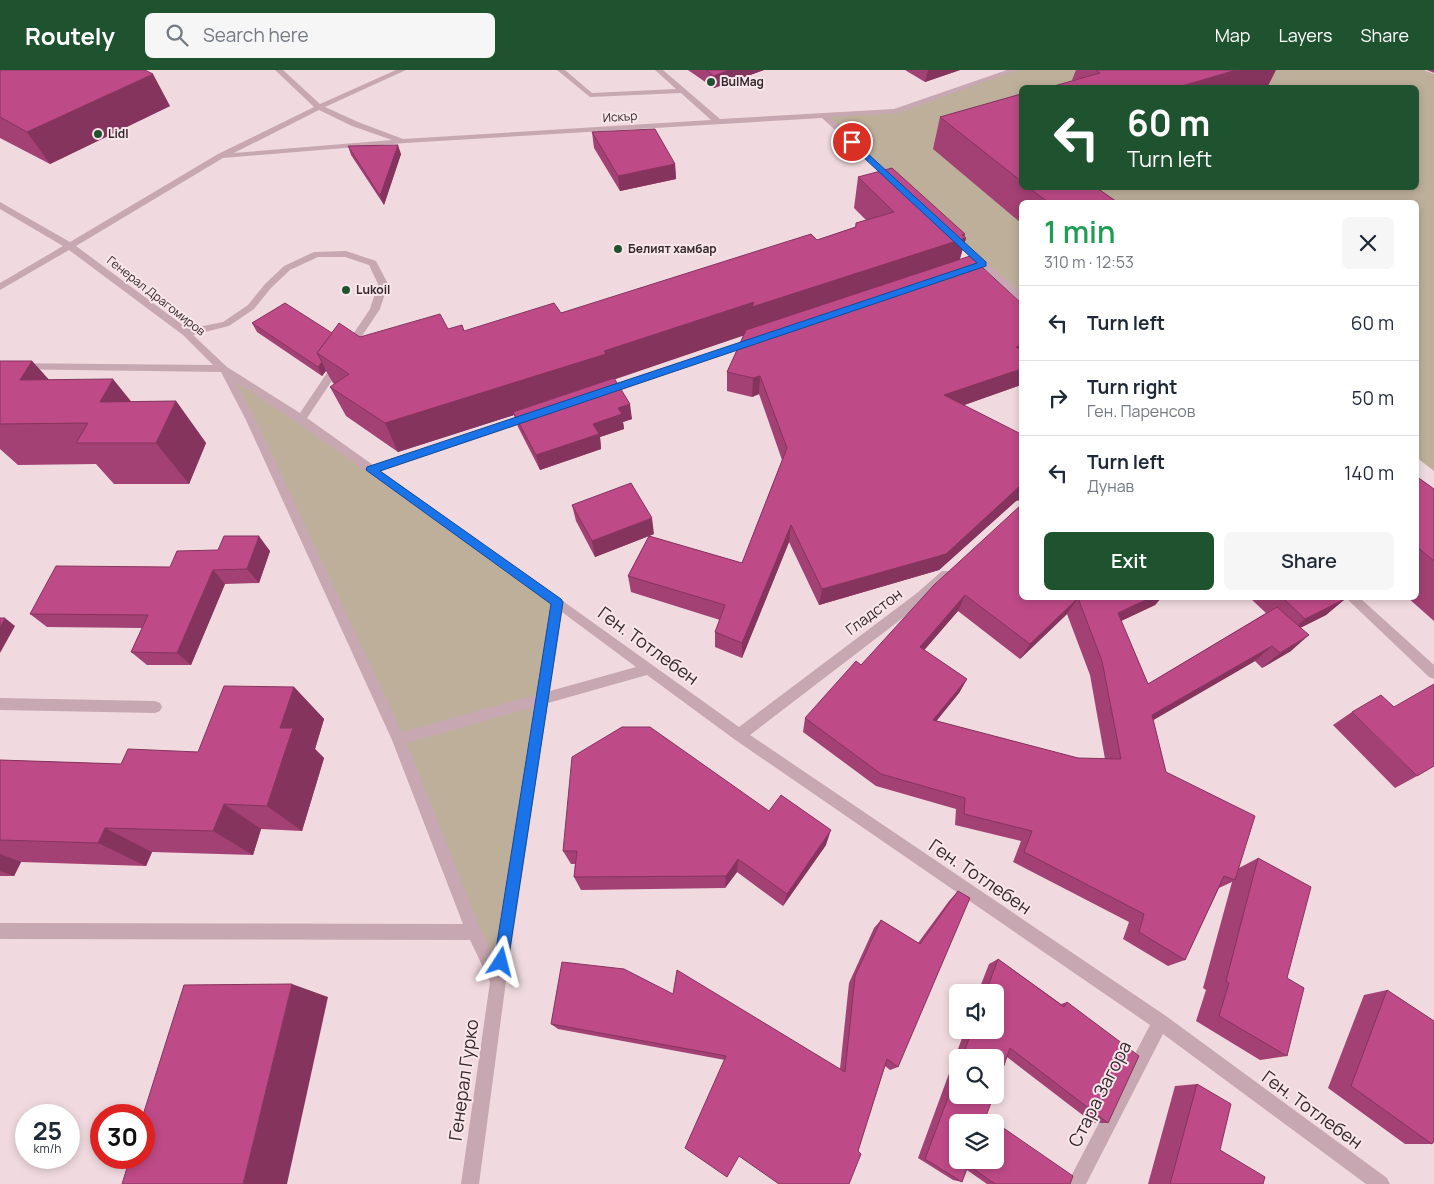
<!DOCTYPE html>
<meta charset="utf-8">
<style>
body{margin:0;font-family:Manrope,sans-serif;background:#f6f6f7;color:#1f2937;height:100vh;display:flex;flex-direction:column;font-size:19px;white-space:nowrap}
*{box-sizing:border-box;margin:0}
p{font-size:16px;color:#747a83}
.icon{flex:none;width:28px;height:28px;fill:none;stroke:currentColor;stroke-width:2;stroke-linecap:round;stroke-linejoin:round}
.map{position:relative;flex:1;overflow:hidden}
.panel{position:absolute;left:1019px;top:130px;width:400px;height:400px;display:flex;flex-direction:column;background:#fff;border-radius:8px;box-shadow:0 2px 8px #0003}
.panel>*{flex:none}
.hud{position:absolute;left:1019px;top:15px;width:400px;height:105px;border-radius:8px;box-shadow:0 2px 8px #0003;background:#1f522f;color:#fff;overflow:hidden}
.tools{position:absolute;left:949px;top:914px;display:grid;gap:10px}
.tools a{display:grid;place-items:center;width:55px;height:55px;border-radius:8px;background:#fff;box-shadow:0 2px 8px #0003;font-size:25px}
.speed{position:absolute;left:15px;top:1034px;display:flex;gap:10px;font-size:25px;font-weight:700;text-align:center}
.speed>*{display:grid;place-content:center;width:65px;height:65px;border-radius:50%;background:#fff;box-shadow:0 2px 8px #0003;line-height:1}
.speed small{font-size:12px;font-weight:400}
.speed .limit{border:8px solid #d22;background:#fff;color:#111}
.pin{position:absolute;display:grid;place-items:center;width:42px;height:42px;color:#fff;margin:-21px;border:2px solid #fff;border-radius:50%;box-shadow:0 1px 5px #0007}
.me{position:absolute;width:55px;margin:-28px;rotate:9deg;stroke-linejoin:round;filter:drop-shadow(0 0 4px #0008)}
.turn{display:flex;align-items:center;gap:18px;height:105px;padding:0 25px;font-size:22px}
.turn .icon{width:65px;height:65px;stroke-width:2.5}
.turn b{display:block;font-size:35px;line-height:42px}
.round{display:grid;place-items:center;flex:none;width:52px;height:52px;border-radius:8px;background:#f6f6f7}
.overview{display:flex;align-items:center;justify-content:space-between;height:85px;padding:0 25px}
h1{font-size:30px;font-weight:600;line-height:38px;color:#1e9e55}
.cta{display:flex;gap:10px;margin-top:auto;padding:10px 25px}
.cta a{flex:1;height:58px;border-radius:8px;background:#1f522f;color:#fff;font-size:20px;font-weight:600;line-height:58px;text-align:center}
.cta a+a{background:#f6f6f7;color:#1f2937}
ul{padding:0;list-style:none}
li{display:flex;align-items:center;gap:15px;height:75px;padding:0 25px;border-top:1px solid #e0e1e3}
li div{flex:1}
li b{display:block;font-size:19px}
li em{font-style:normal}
header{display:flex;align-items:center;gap:30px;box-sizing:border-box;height:70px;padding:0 25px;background:#1f522f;color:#fff}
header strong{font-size:24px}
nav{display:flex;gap:28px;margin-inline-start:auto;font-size:18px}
.search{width:350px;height:45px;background:#f6f6f7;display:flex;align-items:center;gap:12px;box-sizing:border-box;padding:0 18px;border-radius:8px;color:#747a83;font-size:19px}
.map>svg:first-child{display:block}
.green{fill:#beaf9b;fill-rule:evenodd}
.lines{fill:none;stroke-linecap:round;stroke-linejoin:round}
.minor{fill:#c7a7b1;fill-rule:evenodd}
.wall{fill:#a34074;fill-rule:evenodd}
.shaded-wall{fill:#85345e}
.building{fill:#be4a87;stroke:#85345e;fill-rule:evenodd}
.route{fill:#1a73e8;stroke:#114b97}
.poi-dot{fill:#1f522f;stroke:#f8e6ea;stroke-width:2}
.labels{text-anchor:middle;stroke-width:4;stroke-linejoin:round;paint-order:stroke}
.far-poi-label{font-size:12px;font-weight:bold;fill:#34272d;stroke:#f8e6ea;text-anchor:start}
.far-street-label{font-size:12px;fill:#34272d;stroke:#f8e6ea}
.street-label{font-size:15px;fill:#34272d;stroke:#f8e6ea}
.near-street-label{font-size:18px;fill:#34272d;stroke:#f8e6ea}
</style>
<header>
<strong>Routely</strong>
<div class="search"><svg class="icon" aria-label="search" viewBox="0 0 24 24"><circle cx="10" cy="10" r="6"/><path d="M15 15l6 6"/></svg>Search here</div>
<nav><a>Map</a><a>Layers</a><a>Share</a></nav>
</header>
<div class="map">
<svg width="1434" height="1114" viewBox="0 0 1434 1114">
<rect width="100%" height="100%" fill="#f0dadf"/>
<!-- green -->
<g class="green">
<path d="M1014,0H1424L1434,4V401L1416,387V132H1021V228L823,45L895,41ZM1021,18H1416V118H1021Z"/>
<polygon points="223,299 557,532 498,911 399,669"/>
</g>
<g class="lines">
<!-- minor -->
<g class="minor">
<path d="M275,0H283L320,34L396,0H406L325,37L358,52L403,69L711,50L681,23L590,27L557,0H565L592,23L676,19L655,0H663L720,49L894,39L1007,0H1018L898,43L830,47L897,110V114H894L822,48L405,73L223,88L76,176L188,259L223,252L248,235L265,214L284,196L314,182L346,181L376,191L388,214L380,239L307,348L373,395L528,343H536L537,346L536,349L381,401L739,657L917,523L942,501H950L952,504L950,507L925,531L750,665L1166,946L1387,1108L1390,1114H1366L1163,964L1086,1114H1067L1150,955L734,669L647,605L548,633L506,911L479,1114H461L490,912L470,870L0,869V853L463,854L392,670L246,350L221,302L0,299V293L213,295L183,265L69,180L0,220V213L63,176L0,139V132L70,172L218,84L314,37ZM319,40L352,56L392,70L234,83ZM318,187H345L369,195L378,214L370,239L300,343L227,297L193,265L229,256L254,239L271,218L290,200ZM236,312L297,352L551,534L536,625L402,662L256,350ZM562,542L636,597L550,621ZM534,637L494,886L480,858L407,673Z"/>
<polygon points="951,161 1021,223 1021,231 1018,230 948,166 948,162"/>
<polygon points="755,268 760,271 758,273 607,325 599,325 598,322 599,319"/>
<polygon points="1346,528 1360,528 1434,595 1434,609 1429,607"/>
<polygon points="0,628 155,631 160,633 162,637 160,641 155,643 0,640"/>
</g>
</g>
<!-- wall -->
<g class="wall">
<polygon points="0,0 170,36 50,94 0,68"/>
<polygon points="688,0 764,0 714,18"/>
<polygon points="905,0 960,0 925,12"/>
<polygon points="1076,0 1276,0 1072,10"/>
<polygon points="1427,0 1434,0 1434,3"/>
<polygon points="1021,24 1021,118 1097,118 1117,132 1021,132 1021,153 933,79 940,47"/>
<polygon points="592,62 675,94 676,109 620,121 594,78"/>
<polygon points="348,76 401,84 384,135 351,85"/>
<polygon points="858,107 966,168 960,189 1021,315 964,335 1016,431 939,500 819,535 789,472 742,588 715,577 715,562 720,550 631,522 628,506 649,466 595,487 576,451 572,435 654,464 649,466 742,493 782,390 759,324 752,327 727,321 727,302 744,265 614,309 632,349 623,352 624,359 600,367 601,379 540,400 518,357 514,345 398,382 346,346 330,317 334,314 333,313 326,301 322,306 257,262 252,253 360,267 448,259 464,261 561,243 817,170 855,157 856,153 866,150 854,138"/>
<polygon points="0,291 32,291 49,310 131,332 176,331 206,373 189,414 114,414 96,394 18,395 0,379"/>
<polygon points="1416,406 1434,419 1434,551 1408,528 1416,528"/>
<path d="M1021,435V528H1161L1155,535L1121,551L1148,614L1266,543L1250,528H1344L1345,529L1326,545L1300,558L1291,581L1262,598L1255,591L1153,650L1166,702L1239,798L1258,788L1287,908V986L1260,990L1196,951L1206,920L1203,918L1232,812L1219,818L1185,890L1168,896L1123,869L1129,852L1013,792L1021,771L955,755L956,739L876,716L803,662L805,648L861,595ZM958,541L1020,589L1067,544L1090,605L1105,689L1078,688L936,651L959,623L967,609L924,580Z"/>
<polygon points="270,481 259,513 225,514 191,595 147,595 131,582 142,558 47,557 30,544 170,497"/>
<polygon points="294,617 324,649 315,679 324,688 302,761 261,759 253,785 152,782 146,796 21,792 14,806 0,806 0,690 121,694 198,682"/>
<polygon points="1352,642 1417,706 1395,718 1333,655"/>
<polygon points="769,741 826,775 783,836 737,802 725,818 581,820 574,807 575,794 571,794 563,781"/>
<polygon points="958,821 898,997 890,1000 885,996 858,1081 725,990 558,959 551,954 673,924 840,999 849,913 874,858 881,850 918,873 949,831"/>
<polygon points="998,889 1061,934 1067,932 1108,1053 1093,1053 1007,987 995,988 958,988 958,1025 986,1046 1070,1114 987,1114 967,1100 962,1112 953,1110 918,1088 965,960 995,960 995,922 978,922 989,894"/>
<polygon points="1387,920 1434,951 1434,1073 1433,1072 1432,1074 1405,1074 1328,1018 1364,925"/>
<polygon points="1197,1014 1220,1080 1263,1114 1148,1114 1175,1016"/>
</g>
<!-- shaded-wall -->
<g class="shaded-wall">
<polygon points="729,0 764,0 714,18 714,6"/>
<polygon points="928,0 960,0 925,12"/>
<polygon points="1236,0 1276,0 1267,18 1175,18"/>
<polygon points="153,4 170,36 50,94 27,62"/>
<polygon points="398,75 401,84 384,135 380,126"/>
<polygon points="675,94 676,109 620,121 618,106"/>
<polygon points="965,164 964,168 966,168 957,198 751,263 610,311 513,342 514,345 398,382 385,353 754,232"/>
<polygon points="1021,275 1021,292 1016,277"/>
<polygon points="32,291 70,333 20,310"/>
<polygon points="322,292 326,301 322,306 318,297"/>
<polygon points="1021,299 1021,315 939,344 944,325"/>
<polygon points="760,306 759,324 752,327 753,308"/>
<polygon points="113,309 147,351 100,332"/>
<polygon points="176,331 206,373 189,414 156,373"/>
<polygon points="630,334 632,349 623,352 624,359 600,367 601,379 540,400 536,385 593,354 618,338"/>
<polygon points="1021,415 1021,430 1016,431 939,500 819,535 822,519"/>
<polygon points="652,448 654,464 595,487 592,471"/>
<polygon points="791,455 789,472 742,588 742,573"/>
<polygon points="259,466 270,481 259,513 247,499"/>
<polygon points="213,500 225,514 191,595 177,583"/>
<polygon points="965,525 958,541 914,592 920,577"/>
<polygon points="1078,528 1067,544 1020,589 1030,574"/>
<polygon points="1150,528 1161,528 1155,535 1106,558 1118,543"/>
<polygon points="1345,529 1326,545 1288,564 1305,549"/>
<polygon points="5,548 15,556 0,583 0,557"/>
<polygon points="1309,565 1291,581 1262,598 1280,583"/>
<polygon points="1272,576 1255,591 1138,659 1152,645"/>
<polygon points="967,609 959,623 926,664 933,650"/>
<polygon points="294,617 324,649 315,679 324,688 302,761 267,736 280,658"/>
<polygon points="224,734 261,759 253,785 213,761"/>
<polygon points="105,758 152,782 146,796 98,773"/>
<polygon points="831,760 826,775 783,836 787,824"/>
<polygon points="0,784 21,792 14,806 0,801"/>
<polygon points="738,789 737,802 725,818 726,806"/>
<polygon points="292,914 328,927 287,1114 243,1114"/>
</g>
<!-- building -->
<g class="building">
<polygon points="0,0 145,0 153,4 27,62 0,47"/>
<polygon points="706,0 729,0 714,6"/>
<polygon points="1096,0 1236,0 1175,18 1047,18 1100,3"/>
<polygon points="1021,24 1021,111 940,47"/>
<polygon points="655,59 675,94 618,106 592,62"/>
<polygon points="398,75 380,126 348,76"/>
<polygon points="892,98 965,164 962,165 966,168 752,237 754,232 604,281 606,284 385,353 330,317 349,304 317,283 339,253 360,267 440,244 448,259 462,255 464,261 554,233 561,243 811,164 817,170 856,157 856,153 894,142 858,107"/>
<polygon points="1029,118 1097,118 1117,132 1048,132"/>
<polygon points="970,186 1021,233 1021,275 1016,277 1021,280 1021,299 944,325 1021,364 1021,415 946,484 822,519 791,455 742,573 715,562 725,535 628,506 649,466 742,493 787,378 760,306 753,308 727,302 746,260"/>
<polygon points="285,233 332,263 317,283 322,292 318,297 252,253"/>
<polygon points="0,291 32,291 20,310 113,309 100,332 176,331 156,373 76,373 88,353 0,354"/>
<polygon points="614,308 630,334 618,338 622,344 593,354 599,364 536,385 513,342"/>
<polygon points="1416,406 1434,419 1434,491 1416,476"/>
<polygon points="631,413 652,448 592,471 572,435"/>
<path d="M1021,435V528H1150L1118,543L1148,614L1277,537L1309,565L1280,583L1272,576L1152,645L1166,702L1255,746L1235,810L1224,806L1185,890L1139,862L1144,844L1024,782L1032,761L964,744L965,728L881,704L805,648L856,591L861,595L934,515ZM965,525L1030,574L1078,528L1102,591L1121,689L1078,688L933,650L967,609L920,577Z"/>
<polygon points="224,466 259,466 247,499 213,500 177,583 131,582 148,545 30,544 56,496 170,497 177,481 218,480"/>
<polygon points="1283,528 1344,528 1345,529 1305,549"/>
<polygon points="0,548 5,548 0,557"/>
<polygon points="1434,614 1434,696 1417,706 1352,642 1381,625 1394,637"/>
<polygon points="224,616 294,617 280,658 293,658 267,736 224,734 213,761 105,758 98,773 0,770 0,690 121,694 128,679 198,682"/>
<polygon points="622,657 650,657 769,741 781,725 831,760 787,824 738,789 726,806 574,807 577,781 563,781 572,687"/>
<polygon points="1258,788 1311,817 1287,908 1304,918 1287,986 1219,946 1229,913 1226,911"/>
<polygon points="958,821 970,828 898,997 887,989 858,1081 861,1084 849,1114 779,1114 739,1086 727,1107 685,1078 726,986 551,954 562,892 624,899 673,924 677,900 845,1002 855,906 881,850 920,874"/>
<polygon points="998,889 1064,937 1067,932 1139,986 1108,1053 1010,978 995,1021 995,988 962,988 972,960 995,960 995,922 986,922"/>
<polygon points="292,914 243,1114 122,1114 130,1088 144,1088 143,1045 184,915"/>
<polygon points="1387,920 1434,951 1434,1070 1432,1074 1351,1016"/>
<path d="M958,1001V1025H994L986,1046L1073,1106L1070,1114H995L968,1095L962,1112L925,1089ZM958,1052H995V1090H958Z"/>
<polygon points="1197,1014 1231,1034 1220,1080 1265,1107 1263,1114 1170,1114"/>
</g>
<!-- route -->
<polygon class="route" points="849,71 854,71 986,192 986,196 380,401 561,529 563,532 508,892 506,897 501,900 496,897 494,892 551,534 366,400 367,397 977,193 849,74"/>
<!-- markers -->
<g class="poi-dot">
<circle cx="711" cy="12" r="5"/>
<circle cx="98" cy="64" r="5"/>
<circle cx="618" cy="179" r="5"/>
<circle cx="346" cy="220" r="5"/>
</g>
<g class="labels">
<!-- far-poi labels -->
<g class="far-poi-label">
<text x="721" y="16">BulMag</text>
<text x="108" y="68">Lidl</text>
<text x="628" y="183">Белият хамбар</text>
<text x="356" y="224">Lukoil</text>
</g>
<!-- far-street labels -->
<g class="far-street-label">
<text transform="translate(620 47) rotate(-4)" y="4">Искър</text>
<text transform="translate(156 226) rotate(38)" y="4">Генерал Драгомиров</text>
</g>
<!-- street labels -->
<g class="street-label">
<text transform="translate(874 542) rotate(-37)" y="5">Гладстон</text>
</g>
<!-- near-street labels -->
<g class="near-street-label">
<text transform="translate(648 576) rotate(36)" y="6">Ген. Тотлебен</text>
<text transform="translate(980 807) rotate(34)" y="6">Ген. Тотлебен</text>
<text transform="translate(464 1010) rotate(-82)" y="6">Генерал Гурко</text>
<text transform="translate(1100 1024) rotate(-63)" y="6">Стара Загора</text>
<text transform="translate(1312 1040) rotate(36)" y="6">Ген. Тотлебен</text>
</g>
</g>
</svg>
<div class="tools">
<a><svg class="icon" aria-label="sound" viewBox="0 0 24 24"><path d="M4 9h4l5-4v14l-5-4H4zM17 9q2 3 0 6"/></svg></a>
<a><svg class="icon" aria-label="search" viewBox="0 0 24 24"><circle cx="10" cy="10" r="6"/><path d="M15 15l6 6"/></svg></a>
<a><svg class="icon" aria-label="layers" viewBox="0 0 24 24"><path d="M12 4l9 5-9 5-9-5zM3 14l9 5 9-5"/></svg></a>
</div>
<div class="speed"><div>25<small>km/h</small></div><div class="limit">30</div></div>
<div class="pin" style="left:852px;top:72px;background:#d93025"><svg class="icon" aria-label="arrive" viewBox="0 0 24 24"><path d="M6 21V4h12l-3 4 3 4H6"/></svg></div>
<svg class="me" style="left:501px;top:892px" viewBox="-20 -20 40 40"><path d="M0-17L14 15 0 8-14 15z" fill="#1a73e8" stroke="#fff" stroke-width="4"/></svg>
<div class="hud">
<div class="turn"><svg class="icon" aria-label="left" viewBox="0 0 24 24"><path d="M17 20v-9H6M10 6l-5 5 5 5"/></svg><div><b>60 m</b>Turn left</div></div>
</div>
<section class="panel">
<div class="overview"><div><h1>1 min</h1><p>310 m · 12:53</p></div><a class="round"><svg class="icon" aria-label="close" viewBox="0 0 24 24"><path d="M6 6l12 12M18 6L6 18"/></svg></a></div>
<ul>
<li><svg class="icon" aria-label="left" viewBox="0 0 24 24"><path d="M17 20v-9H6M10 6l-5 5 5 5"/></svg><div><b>Turn left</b></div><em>60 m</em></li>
<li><svg class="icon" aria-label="right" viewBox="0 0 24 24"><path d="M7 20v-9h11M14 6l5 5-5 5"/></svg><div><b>Turn right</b><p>Ген. Паренсов</p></div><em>50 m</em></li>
<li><svg class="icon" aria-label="left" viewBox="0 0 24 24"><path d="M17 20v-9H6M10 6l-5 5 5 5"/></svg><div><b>Turn left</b><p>Дунав</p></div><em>140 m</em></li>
</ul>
<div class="cta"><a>Exit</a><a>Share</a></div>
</section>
</div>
